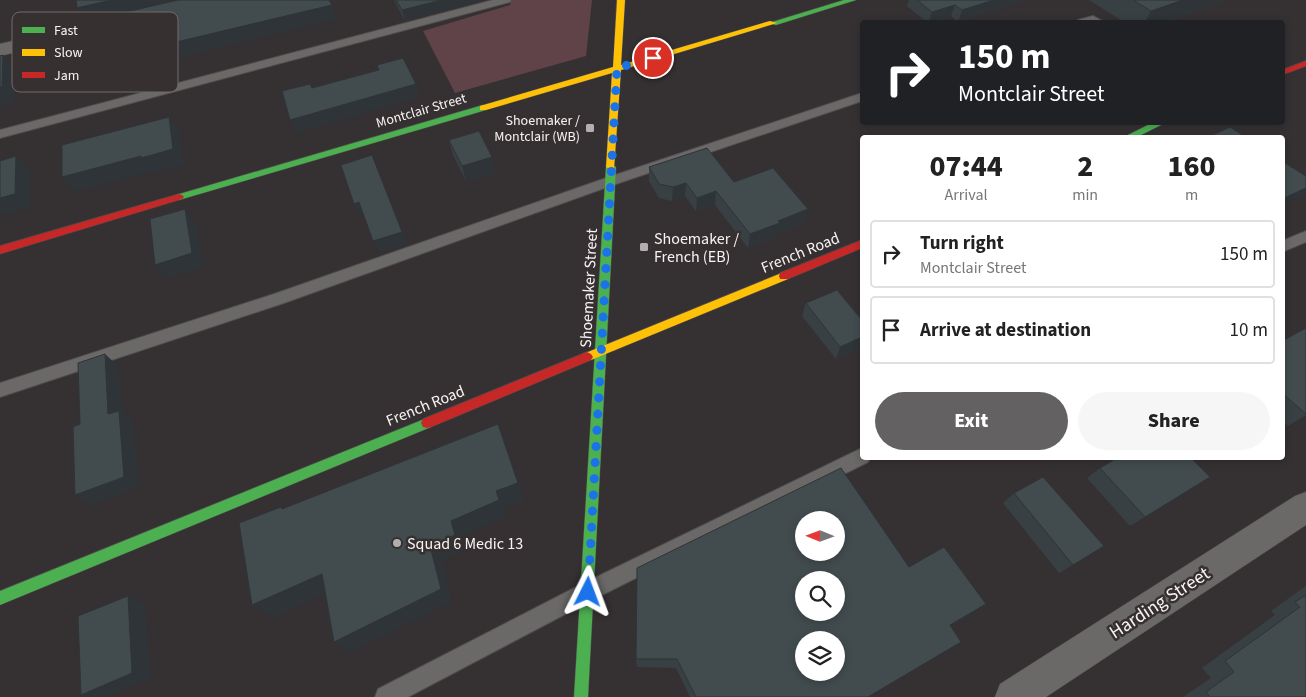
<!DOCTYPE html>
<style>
body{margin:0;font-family:"Source Sans 3",sans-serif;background:#f6f6f6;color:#222;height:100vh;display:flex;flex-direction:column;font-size:19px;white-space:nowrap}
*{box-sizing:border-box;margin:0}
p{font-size:16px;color:#767676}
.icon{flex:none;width:28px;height:28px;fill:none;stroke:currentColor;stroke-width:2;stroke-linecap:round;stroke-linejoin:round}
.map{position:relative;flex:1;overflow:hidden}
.side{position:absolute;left:860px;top:135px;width:425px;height:325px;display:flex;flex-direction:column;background:#fff;border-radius:5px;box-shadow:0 2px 8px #0003}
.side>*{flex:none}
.banner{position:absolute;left:860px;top:20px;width:425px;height:105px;border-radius:5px;box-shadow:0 2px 8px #0003;background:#202124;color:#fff;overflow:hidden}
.needle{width:32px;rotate:271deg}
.tools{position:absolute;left:795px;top:511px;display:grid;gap:10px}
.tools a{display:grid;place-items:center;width:50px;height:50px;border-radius:50%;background:#fff;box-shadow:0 2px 8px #0003;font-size:25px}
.pin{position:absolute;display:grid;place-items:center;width:42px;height:42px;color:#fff;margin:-21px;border:2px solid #fff;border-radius:50%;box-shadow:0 1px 5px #0007}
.me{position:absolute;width:55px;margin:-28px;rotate:3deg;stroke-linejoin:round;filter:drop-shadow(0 0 4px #0008)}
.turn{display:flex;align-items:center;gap:18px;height:105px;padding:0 15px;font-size:22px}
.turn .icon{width:65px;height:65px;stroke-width:2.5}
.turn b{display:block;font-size:35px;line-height:42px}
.eta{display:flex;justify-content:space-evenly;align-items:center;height:85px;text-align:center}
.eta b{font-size:30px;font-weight:800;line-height:35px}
.action{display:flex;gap:10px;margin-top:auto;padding:10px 15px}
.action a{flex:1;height:58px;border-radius:30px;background:#636162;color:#fff;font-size:20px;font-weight:800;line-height:58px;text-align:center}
.action a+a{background:#f6f6f6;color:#222}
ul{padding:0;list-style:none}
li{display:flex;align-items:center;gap:15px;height:68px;margin:0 10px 8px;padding:0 5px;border:2px solid #e0e0e0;border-radius:5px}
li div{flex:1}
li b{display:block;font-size:19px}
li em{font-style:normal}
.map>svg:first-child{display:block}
.green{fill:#604249}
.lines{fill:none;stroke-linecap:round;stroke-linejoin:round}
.lane-casing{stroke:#514d4e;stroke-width:2}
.street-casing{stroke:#514d4e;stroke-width:1}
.fast-casing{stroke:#514d4e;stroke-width:1}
.slow-casing{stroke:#514d4e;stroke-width:1}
.jam-casing{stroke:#514d4e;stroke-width:1}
.lane{fill:#6b6868;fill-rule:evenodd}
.street{fill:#6b6868;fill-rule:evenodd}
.fast{fill:#4caf50;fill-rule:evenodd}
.slow{fill:#ffc107;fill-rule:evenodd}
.jam{fill:#c62828;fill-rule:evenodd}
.wall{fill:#394043}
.shaded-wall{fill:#2e3437}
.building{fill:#424b4e;stroke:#2e3437;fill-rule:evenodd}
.route{stroke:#1a73e8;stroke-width:9;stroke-dasharray:0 16.2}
.poi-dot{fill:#b3afb0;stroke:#363031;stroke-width:2}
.labels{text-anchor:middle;stroke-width:5;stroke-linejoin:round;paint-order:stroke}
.far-street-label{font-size:14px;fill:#f7f3f4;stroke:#363031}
.far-poi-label{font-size:14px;fill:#f7f3f4;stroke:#363031;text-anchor:end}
.poi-label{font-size:16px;fill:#f7f3f4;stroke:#363031;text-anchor:start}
.street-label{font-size:16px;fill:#f7f3f4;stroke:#363031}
.near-street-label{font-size:19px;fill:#f7f3f4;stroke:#363031}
.key{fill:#363031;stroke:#706a6c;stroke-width:1}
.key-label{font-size:14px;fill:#f7f3f4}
</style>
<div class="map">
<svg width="1306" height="697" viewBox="0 0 1306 697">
<rect width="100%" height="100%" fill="#353132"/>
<!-- green -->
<polygon class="green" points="511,0 592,0 586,56 455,93 423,31 510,5"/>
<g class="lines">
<defs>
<g id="lane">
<polygon points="493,0 511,0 510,2 0,138 0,130"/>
<polygon points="1093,16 1104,22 1076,22 1078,20"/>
<polygon points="862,93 862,101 616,184 284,303 0,397 0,383 274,294 606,178"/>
<polygon points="1306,231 1306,242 1282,252 1282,241"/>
<polygon points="862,448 862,458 870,458 868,462 594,599 408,697 375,697 378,689 580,585"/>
</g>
<g id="street">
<polygon points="114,17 121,19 123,23 121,27 0,56 0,44"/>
<polygon points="1306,492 1306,525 1046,697 995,697 1000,684 1295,496"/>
</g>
<g id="fast">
<polygon points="844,0 856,0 776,25 769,23"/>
<polygon points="483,105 486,106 486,110 179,200 174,197 176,195"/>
<polygon points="1154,122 1167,122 1135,138 1122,138"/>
<polygon points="611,164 616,167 588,697 574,697 606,167"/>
<polygon points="427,418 431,419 433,423 431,427 0,605 0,591"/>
</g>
<g id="slow">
<polygon points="617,0 625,0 621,65 770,21 777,23 621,70 614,169 611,170 606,167 612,73 486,110 480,110 480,106 613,67"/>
<polygon points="784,272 789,276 788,279 591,360 583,360 581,357 583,354"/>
</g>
<g id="jam">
<polygon points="1306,61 1306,66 1282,75 1282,70"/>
<polygon points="179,194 182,195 184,197 182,199 0,254 0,246"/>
<polygon points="862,240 862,248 788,279 780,279 779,276 780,273"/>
<polygon points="587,352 591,354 593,357 591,360 431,427 427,428 423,427 421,423 423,419"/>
</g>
</defs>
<!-- lane casing -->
<use href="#lane" class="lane-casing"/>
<!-- street casing -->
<use href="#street" class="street-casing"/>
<!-- fast casing -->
<use href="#fast" class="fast-casing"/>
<!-- slow casing -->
<use href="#slow" class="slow-casing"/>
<!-- jam casing -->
<use href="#jam" class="jam-casing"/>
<!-- lane -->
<use href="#lane" class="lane"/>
<!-- street -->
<use href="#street" class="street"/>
<!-- fast -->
<use href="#fast" class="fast"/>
<!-- slow -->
<use href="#slow" class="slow"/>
<!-- jam -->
<use href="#jam" class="jam"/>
</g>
<!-- wall -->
<g class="wall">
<polygon points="394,0 482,0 482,1 405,21"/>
<polygon points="909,0 1025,0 958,22 951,16 932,22 927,22 907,6"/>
<polygon points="1089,0 1227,0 1166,22 1124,22"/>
<polygon points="449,140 495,172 466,181 453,155"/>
<polygon points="649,167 734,182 808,209 805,222 777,234 777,236 748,248 715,205 696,211 685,196 672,201 659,198 649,181"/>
<polygon points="806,303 862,320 862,347 836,359 802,316"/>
<polygon points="1306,328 1306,415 1288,426 1282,421 1282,341"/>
<polygon points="1100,468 1210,477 1130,526 1087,478"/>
<polygon points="1014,493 1104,546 1059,573 1003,503"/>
<polygon points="909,567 970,615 950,626 868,697 690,697 676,668 637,667 636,659"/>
<polygon points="1306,586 1306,697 1183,697 1211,678 1202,668 1275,615 1271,611"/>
</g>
<!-- shaded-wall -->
<g class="shaded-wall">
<polygon points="112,0 180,0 87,22 77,8"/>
<polygon points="442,0 482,0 482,1 405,21 402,10"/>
<polygon points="994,0 1025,0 958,22 962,10"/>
<polygon points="1183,0 1227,0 1166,22 1145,22 1151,11"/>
<polygon points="332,5 337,19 91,79 80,65"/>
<polygon points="955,5 951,16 932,22 929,22 932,12"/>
<polygon points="3,55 16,70 15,102 0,105 0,87"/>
<polygon points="416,84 420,97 297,133 290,120"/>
<polygon points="169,117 179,132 184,164 152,173 151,171 76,192 62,177"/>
<polygon points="372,155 407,244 379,253 373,241"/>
<polygon points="16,156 30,171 30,208 0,216 0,198"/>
<polygon points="492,157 495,172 466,181 462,166"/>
<polygon points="686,183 685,196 672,201 673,187"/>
<polygon points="1306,188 1306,193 1304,195 1282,205 1282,199"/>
<polygon points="716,191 715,205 696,211 697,198"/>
<polygon points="359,202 365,214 360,216 354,204"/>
<polygon points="185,209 196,223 203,267 167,278 155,265"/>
<polygon points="808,209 805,222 777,234 777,236 748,248 750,234 778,221"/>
<polygon points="862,337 862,347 836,359 840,347"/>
<polygon points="105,354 118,366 122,412 133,421 139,487 91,505 75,495 108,414"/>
<polygon points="498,424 525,500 504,507 507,516 461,537 466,550 442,560 452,602 351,652 334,642 430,546 451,521 496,491"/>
<polygon points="322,574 339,587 274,617 252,605"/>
<polygon points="128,596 145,603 150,678 107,697 88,697 81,695"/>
<polygon points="986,604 970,615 935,635 950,625"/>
</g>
<!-- building -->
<g class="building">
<polygon points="76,0 112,0 77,8"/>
<polygon points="178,0 329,0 332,5 80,65 78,23"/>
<polygon points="396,0 442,0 402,10"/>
<polygon points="917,0 994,0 962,10 955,5 932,12"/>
<polygon points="1133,0 1183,0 1151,11"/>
<polygon points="3,55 2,87 0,87 0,56"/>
<polygon points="403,58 416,84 290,120 282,91 310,84 312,88 379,70 377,65"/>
<polygon points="169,117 173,149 141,158 141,156 62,177 62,145"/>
<polygon points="1230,127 1247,138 1206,138"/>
<polygon points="479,131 492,157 462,166 449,140"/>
<polygon points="707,148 734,182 773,168 808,209 778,221 780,223 750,234 716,191 697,198 686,183 673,187 659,184 649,167"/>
<polygon points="372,155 402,232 373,241 359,202 354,204 341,165"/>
<polygon points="16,156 15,194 0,198 0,161"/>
<polygon points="1282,161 1306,176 1306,188 1282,199"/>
<polygon points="185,209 192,253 155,265 150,219"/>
<polygon points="837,290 862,320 862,337 840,347 806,303"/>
<polygon points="1306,328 1306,414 1282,393 1282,341"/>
<polygon points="105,354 108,414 119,411 124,477 75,495 73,427 80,424 78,363"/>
<polygon points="498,424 518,483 496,491 499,500 451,521 455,535 430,546 441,589 334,642 322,574 252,605 239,523 281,507 282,509"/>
<polygon points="1117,458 1191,458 1210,477 1145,517 1100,468"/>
<path d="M841,468L909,567L944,547L986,604L950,625L961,642L868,697H696L677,659H636L637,568ZM804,520H836V552H804ZM804,580H836V612H804ZM804,640H836V672H804Z"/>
<polygon points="1043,477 1104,546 1073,565 1014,493"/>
<polygon points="1306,595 1306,697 1210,697 1206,692 1234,672 1225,661 1300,607 1295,602"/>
<polygon points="128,596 132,673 81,695 78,616"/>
</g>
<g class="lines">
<!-- route -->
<polyline class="route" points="588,592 617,68 653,58"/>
</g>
<!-- markers -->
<g class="poi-dot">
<rect x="585" y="123" width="10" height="10" rx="2.5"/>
<rect x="639" y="242" width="10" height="10" rx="2.5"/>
<circle cx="397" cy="543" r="5"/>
</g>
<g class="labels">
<!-- far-street labels -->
<g class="far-street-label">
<text transform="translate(421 110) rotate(-16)" y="5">Montclair Street</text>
</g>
<!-- far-poi labels -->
<g class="far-poi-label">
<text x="580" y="125">Shoemaker /<tspan x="580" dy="16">Montclair (WB)</tspan></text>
</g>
<!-- poi labels -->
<g class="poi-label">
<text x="654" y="244">Shoemaker /<tspan x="654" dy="18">French (EB)</tspan></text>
<text x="407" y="549">Squad 6 Medic 13</text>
</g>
<!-- street labels -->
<g class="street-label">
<text transform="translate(800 252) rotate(-22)" y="6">French Road</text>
<text transform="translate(588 288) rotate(-87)" y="6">Shoemaker Street</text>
<text transform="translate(425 405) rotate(-22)" y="6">French Road</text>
</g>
<!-- near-street labels -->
<g class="near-street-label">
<text transform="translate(1159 602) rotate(-33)" y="7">Harding Street</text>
</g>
</g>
<!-- legend -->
<rect x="12" y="12" width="166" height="80" rx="8" class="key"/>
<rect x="22" y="27" width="23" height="6" fill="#4caf50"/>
<rect x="22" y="49" width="23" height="7" fill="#ffc107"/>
<rect x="22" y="72" width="23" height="6" fill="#c62828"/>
<g class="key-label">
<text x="54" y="35">Fast</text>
<text x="54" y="57">Slow</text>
<text x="54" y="80">Jam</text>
</g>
</svg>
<div class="tools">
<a><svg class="needle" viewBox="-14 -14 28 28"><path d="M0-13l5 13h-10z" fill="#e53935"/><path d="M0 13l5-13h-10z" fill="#767676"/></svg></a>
<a><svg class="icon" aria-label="search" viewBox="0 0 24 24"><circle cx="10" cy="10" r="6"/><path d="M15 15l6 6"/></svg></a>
<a><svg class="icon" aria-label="layers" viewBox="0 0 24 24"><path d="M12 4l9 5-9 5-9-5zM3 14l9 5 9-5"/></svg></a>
</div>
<div class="pin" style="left:653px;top:58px;background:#d93025"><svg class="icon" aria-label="arrive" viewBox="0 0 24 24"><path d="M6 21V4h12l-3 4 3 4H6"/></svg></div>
<svg class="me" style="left:588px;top:592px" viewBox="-20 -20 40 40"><path d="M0-17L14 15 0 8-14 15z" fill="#1a73e8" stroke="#fff" stroke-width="4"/></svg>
<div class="banner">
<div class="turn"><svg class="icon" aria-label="right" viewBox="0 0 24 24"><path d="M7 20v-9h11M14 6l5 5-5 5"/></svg><div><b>150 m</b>Montclair Street</div></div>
</div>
<section class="side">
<div class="eta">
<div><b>07:44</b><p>Arrival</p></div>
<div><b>2</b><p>min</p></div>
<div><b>160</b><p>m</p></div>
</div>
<ul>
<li><svg class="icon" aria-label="right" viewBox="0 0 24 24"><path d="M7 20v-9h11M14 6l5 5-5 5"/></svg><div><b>Turn right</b><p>Montclair Street</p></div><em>150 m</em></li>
<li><svg class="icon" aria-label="arrive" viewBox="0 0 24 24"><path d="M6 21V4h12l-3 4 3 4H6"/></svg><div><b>Arrive at destination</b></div><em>10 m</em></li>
</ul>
<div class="action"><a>Exit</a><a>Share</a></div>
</section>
</div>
